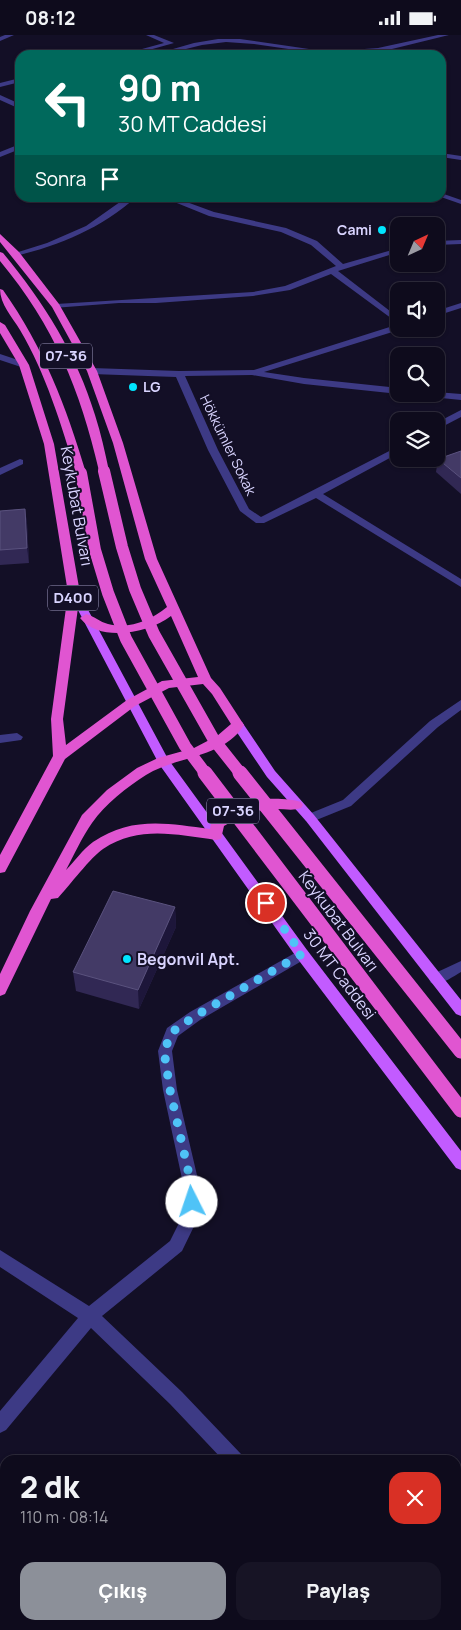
<!DOCTYPE html>
<html lang="tr">
<meta charset="utf-8">
<style>
body{margin:0;font-family:Manrope,sans-serif;background:#171425;color:#f1f3f6;height:100vh;display:flex;flex-direction:column;font-size:19px;white-space:nowrap}
*{box-sizing:border-box;margin:0}
p{font-size:16px;color:#9b9ba3}
.icon{flex:none;width:28px;height:28px;fill:none;stroke:currentColor;stroke-width:2;stroke-linecap:round;stroke-linejoin:round}
.map{position:relative;flex:1;overflow:hidden}
.drawer{position:absolute;left:0px;top:1420px;width:461px;height:175px;display:flex;flex-direction:column;background:#0e0b1c;border-radius:15px 15px 0 0;box-shadow:0 1px 4px #0004,0 0 0 1px #2e2b3b}
.drawer>*{flex:none}
.banner{position:absolute;left:15px;top:15px;width:431px;height:152px;border-radius:15px;box-shadow:0 1px 4px #0004,0 0 0 1px #2e2b3b;background:#00695c;color:#fff;overflow:hidden}
.needle{width:32px;rotate:44deg}
.fabs{position:absolute;left:390px;top:182px;display:grid;gap:10px}
.fabs a{display:grid;place-items:center;width:55px;height:55px;border-radius:10px;background:#0e0b1c;box-shadow:0 1px 4px #0004,0 0 0 1px #2e2b3b;font-size:25px}
.pin{position:absolute;display:grid;place-items:center;width:42px;height:42px;color:#fff;margin:-21px;border:2px solid #fff;border-radius:50%;box-shadow:0 1px 5px #0007}
.me{position:absolute;width:55px;margin:-28px;rotate:356deg;stroke-linejoin:round;filter:drop-shadow(0 0 4px #0008)}
.turn{display:flex;align-items:center;gap:18px;height:105px;padding:0 20px;font-size:22px}
.turn .icon{width:65px;height:65px;stroke-width:2.5}
.turn b{display:block;font-size:35px;line-height:42px}
.then{display:flex;align-items:center;height:48px;padding:0 20px;background:#0003;gap:10px;font-size:19px}
.round{display:grid;place-items:center;flex:none;width:52px;height:52px;border-radius:15px;background:#171425}
.headline{display:flex;align-items:center;justify-content:space-between;height:85px;padding:0 20px}
h1{font-size:30px;font-weight:800;line-height:38px}
.primary-button{display:flex;gap:10px;margin-top:auto;padding:10px 20px}
.primary-button a{flex:1;height:58px;border-radius:15px;background:#8c9099;color:#fff;font-size:20px;font-weight:800;line-height:58px;text-align:center}
.primary-button a+a{background:#171425;color:#f1f3f6}
.status{display:flex;justify-content:space-between;align-items:center;height:35px;padding:0 25px;background:#0e0b1c;direction:ltr}
.status svg{height:14px;fill:currentColor}
.map>svg:first-child{display:block}
.lines{fill:none;stroke-linecap:round;stroke-linejoin:round}
.minor{fill:#3d3a85;fill-rule:evenodd}
.primary{fill:#c25bff;fill-rule:evenodd}
.trunk{fill:#e055d1;fill-rule:evenodd}
.trunk-bridge-far1{stroke:#e055d1;stroke-width:12}
.trunk-bridge{stroke:#e055d1;stroke-width:15}
.wall{fill:#312854}
.shaded-wall{fill:#1d163a}
.building{fill:#433a66;stroke:#5a527e}
.route{stroke:#4fc3f7;stroke-width:9;stroke-dasharray:0 16.2}
.poi-dot{fill:#00e5ff;stroke:#130f26;stroke-width:2}
.labels{text-anchor:middle;stroke-width:4;stroke-linejoin:round;paint-order:stroke}
.far-poi-label{font-size:14px;font-weight:bold;fill:#d9d4ff;stroke:#130f26;text-anchor:end}
.far-street-label{font-size:14px;fill:#d9d4ff;stroke:#130f26}
.shield{fill:#130f26;stroke:#9e99be;stroke-width:1}
.shield-label{font-size:15px;font-weight:bold;fill:#d9d4ff}
.street-label{font-size:16px;fill:#d9d4ff;stroke:#130f26}
.poi-label{font-size:16px;font-weight:bold;fill:#d9d4ff;stroke:#130f26;text-anchor:start}
</style>
<div class="status"><b>08:12</b><svg viewBox="0 0 49 12"><path d="M0 12V9h3v3zM5 12V6h3v6zM10 12V3h3v9zM15 12V0h3v12zM26 1h20v11H26zM47 4h2v5h-2z"/></svg></div>
<div class="map">
<svg width="461" height="1595" viewBox="0 0 461 1595">
<rect width="100%" height="100%" fill="#130f26"/>
<g class="lines">
<!-- minor -->
<g class="minor">
<polygon points="5,0 14,0 0,6 0,2"/>
<polygon points="146,0 154,0 174,8 131,20 120,20 164,8"/>
<polygon points="438,0 449,0 392,14 351,19 323,19 254,9 226,7 202,10 162,20 159,18 194,8 218,4 240,4 309,14 337,16 378,13"/>
<polygon points="20,43 20,47 0,52 0,48"/>
<polygon points="0,60 20,69 20,74 0,65"/>
<polygon points="20,109 20,114 0,122 0,117"/>
<polygon points="441,118 461,121 461,125 441,122"/>
<polygon points="441,158 461,165 461,169 441,162"/>
<path d="M127,162H136C102,193 60,210 16,221L12,219L47,208L86,191Z"/>
<polygon points="162,162 173,162 214,177 286,193 317,206 343,229 399,213 399,217 338,236 399,283 399,289 331,239 290,255 253,261 156,268 119,268 53,273 53,269 56,269 253,257 285,251 336,231 311,210 281,197 209,181"/>
<polygon points="461,205 461,209 436,210 436,206"/>
<polygon points="461,268 461,273 436,281 436,276"/>
<polygon points="396,290 399,290 399,294 402,294 264,337 304,343 399,353 399,359 304,349 252,340 185,341 218,415 249,474 261,482 399,411 399,418 323,459 461,544 461,552 316,463 264,488 256,488 240,476 208,415 176,342 92,339 88,336 92,333 179,336 254,335"/>
<polygon points="0,319 27,328 28,330 24,333 0,325"/>
<polygon points="436,357 461,359 461,365 431,362 427,359 436,359"/>
<polygon points="461,375 461,382 436,395 436,388"/>
<polygon points="20,424 23,425 23,429 0,440 0,433"/>
<polygon points="461,665 461,675 438,692 351,771 314,786 306,786 304,783 306,780 343,765 430,686"/>
<polygon points="17,698 23,702 21,705 0,708 0,700"/>
<polygon points="302,914 307,915 309,919 307,923 200,985 178,1001 172,1016 177,1055 200,1153 199,1181 182,1216 102,1281 182,1357 241,1419 244,1425 223,1425 170,1369 91,1293 6,1395 0,1398 0,1376 78,1283 0,1232 0,1215 89,1271 170,1206 183,1180 184,1153 163,1055 158,1016 167,993 190,977"/>
<path d="M461,926V937C452,942 441,951 431,948L429,944L431,940Z"/>
<polygon points="0,1431 5,1433 5,1455 0,1453"/>
<polygon points="461,1458 461,1476 456,1477 456,1459"/>
<polygon points="108,1590 129,1590 131,1595 110,1595"/>
</g>
<!-- primary -->
<g class="primary">
<polygon points="74,555 79,558 168,724 307,915 461,1116 461,1135 456,1133 297,923 159,729 69,558"/>
<polygon points="238,686 242,687 275,736 314,780 461,965 461,981 456,979 306,786 267,742 232,690"/>
</g>
<!-- trunk -->
<g class="trunk">
<path d="M0,199L19,217L59,269L97,336L123,408L157,524L211,643L220,653L244,690C224,723 176,721 146,740C127,752 105,769 92,788C82,802 74,820 66,835C74,827 83,814 93,807C131,781 167,788 210,794L212,785C221,780 230,773 239,769C253,763 286,762 301,767L303,770L301,773C293,776 285,774 277,774C254,774 242,780 224,791L221,804L216,805C176,800 140,790 103,814C91,822 69,851 58,863L51,864L5,959L0,961V939L30,876L82,780L107,755L137,733L158,723L194,713L217,701L231,689L212,659L203,649L169,653L135,671L65,724L5,837L0,838V820L53,721L51,684L68,558L44,409L19,330L0,298V287L5,290L29,330L54,409L80,558L63,684L66,710L127,665L162,646L198,642L171,581C149,598 100,608 80,583L86,579C94,581 100,587 108,589C130,594 150,586 167,572L145,524L113,408L87,336L52,272L0,207Z"/>
<path d="M0,217L3,218C43,266 77,320 95,380C101,399 105,417 109,436L108,438H100L99,436C80,354 54,291 0,226Z"/>
<path d="M0,254L3,255C44,313 66,371 86,438L85,440H77L76,438C61,389 46,339 20,295C12,282 0,269 0,254Z"/>
</g>
<!-- trunk-bridge-far1 -->
<g class="trunk-bridge-far1">
<polyline points="104,436 122,512 135,554 154,599 214,705 241,739"/>
<polyline points="81,438 95,515 108,558 126,604 185,711 206,739"/>
</g>
<!-- trunk-bridge -->
<g class="trunk-bridge">
<polyline points="205,738 461,1075"/>
<polyline points="240,738 461,1016"/>
</g>
</g>
<!-- wall -->
<g class="wall">
<polygon points="461,416 461,459 436,437 438,424"/>
<polygon points="25,474 27,488 29,528 0,530 0,476"/>
<polygon points="175,872 176,892 139,974 76,956 73,937"/>
</g>
<!-- shaded-wall -->
<g class="shaded-wall">
<polygon points="25,474 27,488 29,528 27,513"/>
<polygon points="175,872 176,892 139,974 138,955"/>
</g>
<!-- building -->
<g class="building">
<polygon points="461,416 461,443 438,424"/>
<polygon points="25,474 27,513 0,515 0,476"/>
<polygon points="113,856 175,872 138,955 73,937"/>
</g>
<g class="lines">
<!-- route -->
<polyline class="route" points="192,1167 192,1153 170,1055 164,1016 172,997 195,981 302,919 266,868"/>
</g>
<!-- markers -->
<g class="poi-dot">
<circle cx="382" cy="195" r="5"/>
<circle cx="133" cy="352" r="5"/>
<circle cx="127" cy="924" r="5"/>
</g>
<g class="labels">
<!-- far-poi labels -->
<g class="far-poi-label">
<text x="372" y="200">Cami</text>
<text x="143" y="357" text-anchor="start">LG</text>
</g>
<!-- far-street labels -->
<g class="far-street-label">
<text transform="translate(228 410) rotate(64)" y="5">Hökkümler Sokak</text>
</g>
<!-- shield labels -->
<g class="shield">
<rect x="40" y="308.5" width="52" height="25" rx="4"/>
<rect x="48" y="550.5" width="50" height="25" rx="4"/>
<rect x="207" y="763.5" width="52" height="25" rx="4"/>
</g>
<g class="shield-label">
<text x="66" y="326">07-36</text>
<text x="73" y="568">D400</text>
<text x="233" y="781">07-36</text>
</g>
<!-- street labels -->
<g class="street-label">
<text transform="translate(77 471) rotate(80)" y="6">Keykubat Bulvarı</text>
<text transform="translate(339 886) rotate(53)" y="6">Keykubat Bulvarı</text>
<text transform="translate(340 939) rotate(53)" y="6">30 MT Caddesi</text>
</g>
<!-- poi labels -->
<g class="poi-label">
<text x="137" y="930">Begonvil Apt.</text>
</g>
</g>
</svg>
<div class="fabs">
<a><svg class="needle" viewBox="-14 -14 28 28"><path d="M0-13l5 13h-10z" fill="#e53935"/><path d="M0 13l5-13h-10z" fill="#9b9ba3"/></svg></a>
<a><svg class="icon" aria-label="sound" viewBox="0 0 24 24"><path d="M4 9h4l5-4v14l-5-4H4zM17 9q2 3 0 6"/></svg></a>
<a><svg class="icon" aria-label="search" viewBox="0 0 24 24"><circle cx="10" cy="10" r="6"/><path d="M15 15l6 6"/></svg></a>
<a><svg class="icon" aria-label="layers" viewBox="0 0 24 24"><path d="M12 4l9 5-9 5-9-5zM3 14l9 5 9-5"/></svg></a>
</div>
<div class="pin" style="left:266px;top:868px;background:#d93025"><svg class="icon" aria-label="arrive" viewBox="0 0 24 24"><path d="M6 21V4h12l-3 4 3 4H6"/></svg></div>
<svg class="me" style="left:192px;top:1167px" viewBox="-20 -20 40 40"><circle r="19" fill="#fff"/><path d="M0-13L10 11 0 6-10 11z" fill="#4fc3f7"/></svg>
<div class="banner">
<div class="turn"><svg class="icon" aria-label="left" viewBox="0 0 24 24"><path d="M17 20v-9H6M10 6l-5 5 5 5"/></svg><div><b>90 m</b>30 MT Caddesi</div></div>
<div class="then">Sonra<svg class="icon" aria-label="arrive" viewBox="0 0 24 24"><path d="M6 21V4h12l-3 4 3 4H6"/></svg></div>
</div>
<section class="drawer">
<div class="headline"><div><h1>2 dk</h1><p>110 m · 08:14</p></div><a class="round" style="background:#d93025;color:#fff"><svg class="icon" aria-label="close" viewBox="0 0 24 24"><path d="M6 6l12 12M18 6L6 18"/></svg></a></div>
<div class="primary-button"><a>Çıkış</a><a>Paylaş</a></div>
</section>
</div>
